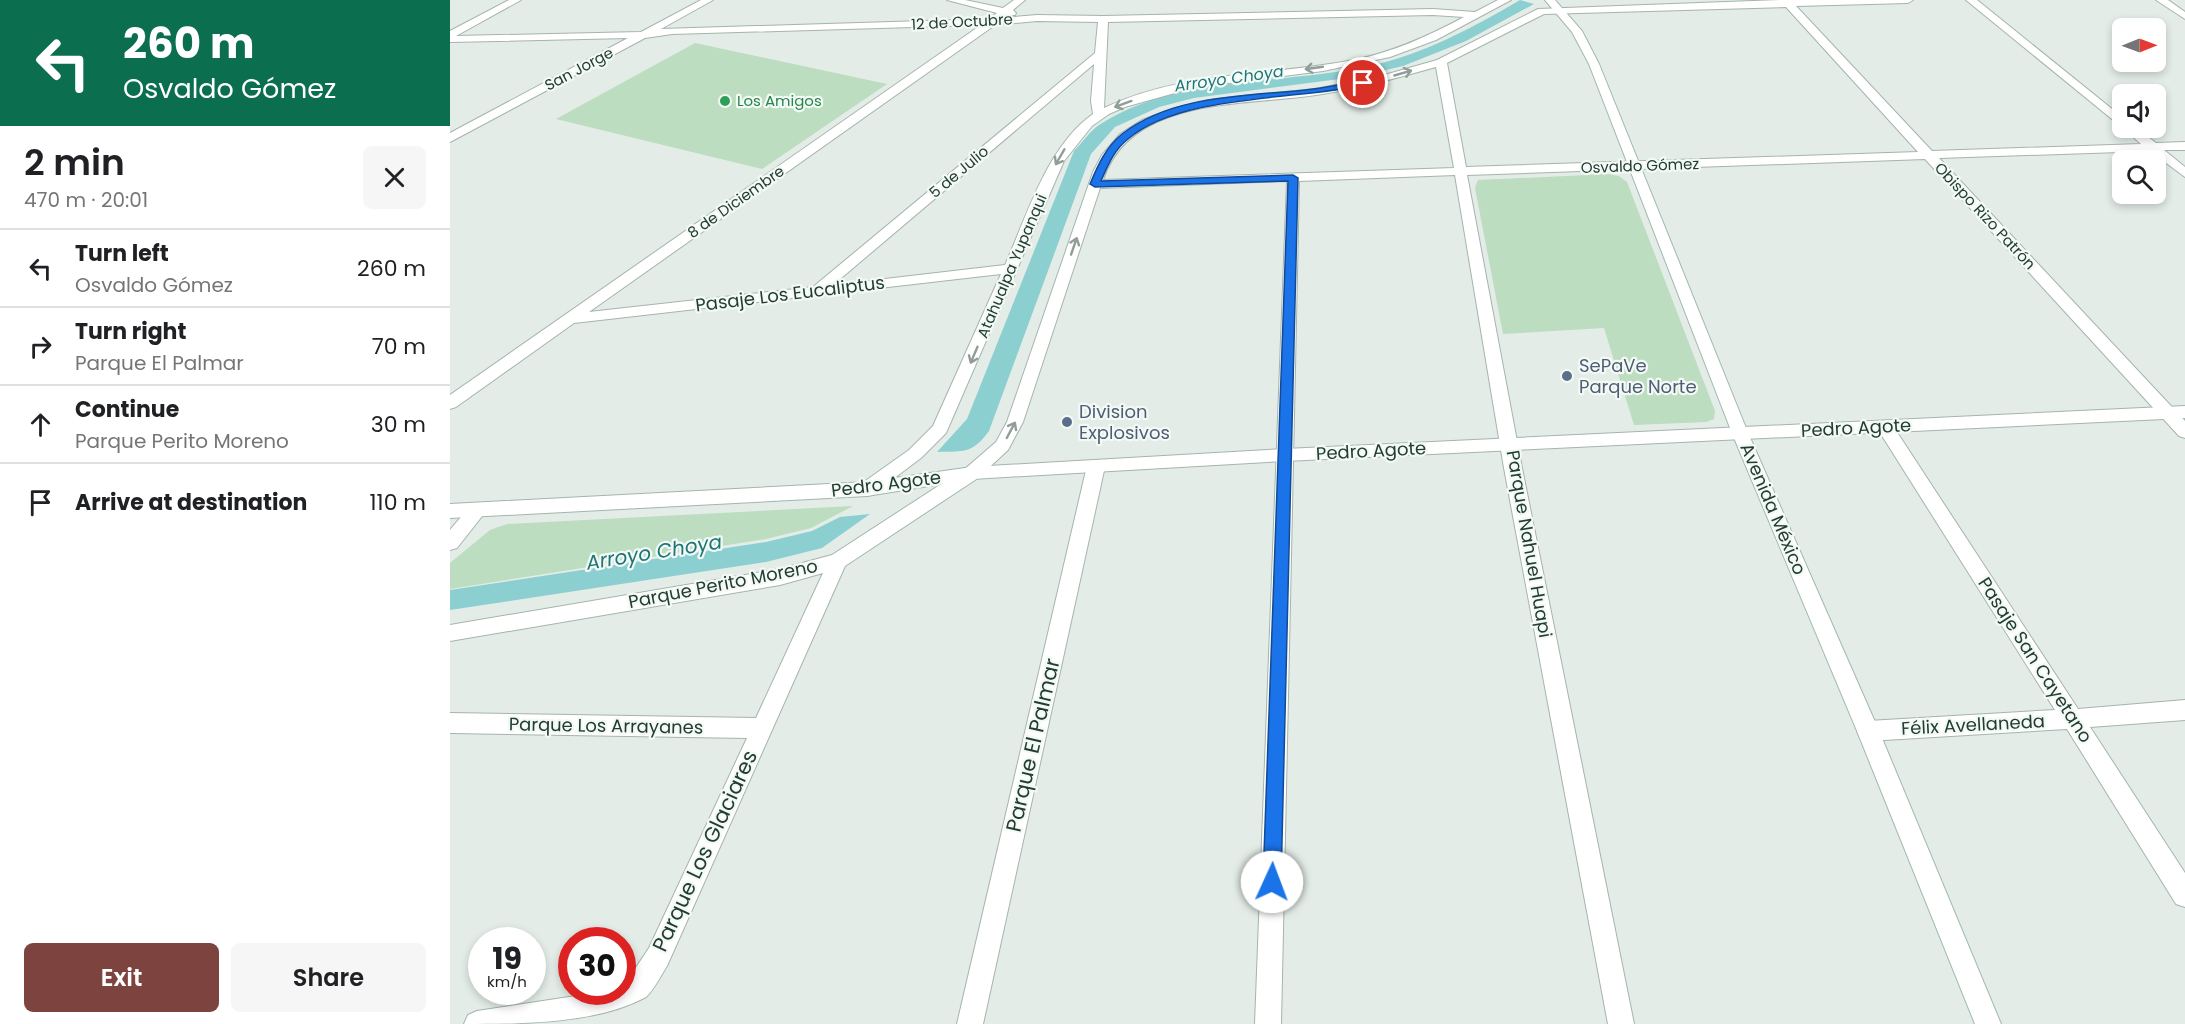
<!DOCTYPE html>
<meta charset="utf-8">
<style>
body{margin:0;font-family:Poppins,sans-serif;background:#f6f6f6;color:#202124;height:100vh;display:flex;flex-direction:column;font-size:22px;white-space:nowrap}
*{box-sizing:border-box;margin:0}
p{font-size:20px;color:#757577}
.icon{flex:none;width:33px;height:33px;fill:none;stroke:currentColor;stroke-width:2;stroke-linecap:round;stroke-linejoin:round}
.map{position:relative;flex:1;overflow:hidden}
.sheet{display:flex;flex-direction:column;background:#fff;width:450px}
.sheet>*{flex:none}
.top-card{background:#0b6e4f;color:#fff;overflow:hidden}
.needle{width:39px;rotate:89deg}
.buttons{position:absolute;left:1662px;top:18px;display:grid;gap:12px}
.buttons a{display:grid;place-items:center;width:54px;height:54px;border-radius:9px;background:#fff;box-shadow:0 3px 9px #0003;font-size:30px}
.speed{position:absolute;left:18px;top:927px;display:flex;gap:12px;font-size:30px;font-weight:700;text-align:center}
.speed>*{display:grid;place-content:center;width:78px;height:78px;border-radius:50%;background:#fff;box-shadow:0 3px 9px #0003;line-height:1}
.speed small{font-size:15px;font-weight:400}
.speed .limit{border:9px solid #d22;background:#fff;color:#111}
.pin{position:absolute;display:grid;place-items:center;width:51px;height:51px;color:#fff;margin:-26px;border:3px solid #fff;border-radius:50%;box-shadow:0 2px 6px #0007}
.me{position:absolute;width:66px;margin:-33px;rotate:2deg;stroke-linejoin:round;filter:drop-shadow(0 0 4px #0008)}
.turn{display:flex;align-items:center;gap:21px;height:126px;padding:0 24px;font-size:27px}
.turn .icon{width:78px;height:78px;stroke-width:2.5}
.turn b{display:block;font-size:42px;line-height:51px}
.round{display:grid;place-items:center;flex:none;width:63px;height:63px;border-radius:9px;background:#f6f6f6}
.headline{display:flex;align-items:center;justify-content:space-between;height:102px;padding:0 24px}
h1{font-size:36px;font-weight:600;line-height:45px}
.primary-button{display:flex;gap:12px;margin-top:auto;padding:12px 24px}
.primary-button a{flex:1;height:69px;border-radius:9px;background:#7d443f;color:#fff;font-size:24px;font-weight:600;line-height:69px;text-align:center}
.primary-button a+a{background:#f6f6f6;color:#202124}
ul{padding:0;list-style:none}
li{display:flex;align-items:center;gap:18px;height:78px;padding:0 24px;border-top:2px solid #e0e0e0}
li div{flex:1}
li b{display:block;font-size:22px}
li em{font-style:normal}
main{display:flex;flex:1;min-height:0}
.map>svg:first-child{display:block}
.green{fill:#bcddc0}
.water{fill:#8ccfd0}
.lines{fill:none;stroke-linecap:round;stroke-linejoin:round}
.minor-casing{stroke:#a6b4ad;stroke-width:2}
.tertiary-casing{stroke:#a6b4ad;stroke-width:2}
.secondary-casing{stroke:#a1b8ad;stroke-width:2}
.minor{fill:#fff;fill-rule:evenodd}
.tertiary{fill:#fff;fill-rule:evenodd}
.secondary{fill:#fff;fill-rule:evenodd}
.oneway{stroke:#919e98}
.route{fill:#1a73e8;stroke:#114b97;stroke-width:1.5}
.leisure-dot{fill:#2e9e5b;stroke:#f3f9f5;stroke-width:2}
.service-dot{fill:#5c6f8a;stroke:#f3f9f5;stroke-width:2}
.labels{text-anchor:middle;stroke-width:4.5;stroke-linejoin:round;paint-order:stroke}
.far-street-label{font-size:15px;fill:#233d32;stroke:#f3f9f5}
.far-leisure-label{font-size:15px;fill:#27864d;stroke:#f3f9f5;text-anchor:start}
.far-water-label{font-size:16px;font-style:italic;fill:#1e7678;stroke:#f3f9f5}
.street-label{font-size:18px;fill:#233d32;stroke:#f3f9f5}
.service-label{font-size:18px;fill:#4e5e75;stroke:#f3f9f5;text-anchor:start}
.water-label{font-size:20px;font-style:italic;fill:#1e7678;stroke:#f3f9f5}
.near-street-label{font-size:21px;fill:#233d32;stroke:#f3f9f5}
</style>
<main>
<section class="sheet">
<div class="top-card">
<div class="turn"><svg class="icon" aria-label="left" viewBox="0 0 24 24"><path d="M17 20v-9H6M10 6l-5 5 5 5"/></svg><div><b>260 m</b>Osvaldo Gómez</div></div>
</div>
<div class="headline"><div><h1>2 min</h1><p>470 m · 20:01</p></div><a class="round"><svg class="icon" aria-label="close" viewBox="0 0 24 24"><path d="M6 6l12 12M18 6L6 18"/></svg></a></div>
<ul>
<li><svg class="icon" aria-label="left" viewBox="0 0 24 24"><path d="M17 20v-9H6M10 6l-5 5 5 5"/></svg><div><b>Turn left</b><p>Osvaldo Gómez</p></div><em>260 m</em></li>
<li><svg class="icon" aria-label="right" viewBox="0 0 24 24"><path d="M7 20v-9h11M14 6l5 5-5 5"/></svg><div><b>Turn right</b><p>Parque El Palmar</p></div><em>70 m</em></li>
<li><svg class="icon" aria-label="ahead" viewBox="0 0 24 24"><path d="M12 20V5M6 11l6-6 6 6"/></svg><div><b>Continue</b><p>Parque Perito Moreno</p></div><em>30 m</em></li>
<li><svg class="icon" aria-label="arrive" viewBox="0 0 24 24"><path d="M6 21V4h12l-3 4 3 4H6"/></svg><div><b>Arrive at destination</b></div><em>110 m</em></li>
</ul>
<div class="primary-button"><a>Exit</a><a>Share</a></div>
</section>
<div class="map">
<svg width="1735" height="1024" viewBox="0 0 1735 1024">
<rect width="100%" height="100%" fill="#e3ece7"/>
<!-- green -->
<g class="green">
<polygon points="245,43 437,84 312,169 106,119"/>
<polygon points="1158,174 1169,176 1177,182 1265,411 1264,419 1256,422 1184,425 1154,328 1053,334 1025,188 1028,180"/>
<polygon points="403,506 361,528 316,539 0,589 0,563 40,530 57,524"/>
</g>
<!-- water -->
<g class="water">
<path d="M1070,0L1084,4L1016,41L953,66L905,77L744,98L709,107L665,127L641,154L539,431C522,454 515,451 487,452L517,419L624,151C632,143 640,131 649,125C726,75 833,85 920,66C974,54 1022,28 1070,0Z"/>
<polygon points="420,514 372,548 316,562 0,610 0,590 316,542 362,531 390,517"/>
</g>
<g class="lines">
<defs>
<g id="minor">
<path d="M59,0H71L6,36L191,32L251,0H263L211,29L539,19L547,13L497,0H515L553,8L564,0H575L563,10L566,13L565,15H557L553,18L587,15L653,16L983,9L1025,12L1048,0H1061L986,40L940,57L873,71L746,87L675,107L659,114L642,126L614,161L496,433L471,458L423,494L417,496L411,494L408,489L411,484L459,450L483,426L551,274L124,323L6,407L0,409V395L531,25L222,34L195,38L0,142V133L178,38L0,42V31ZM983,15L1014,17C979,36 943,52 904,60C821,76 732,71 654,108L658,22ZM587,21L648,22L645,53L363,287L139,312L545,25ZM644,64L641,101L643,114C597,146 577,216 555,265L383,285Z"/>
<path d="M1330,0H1463L1458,3L1346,6L1482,151L1691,144L1673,128H1686L1706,143L1735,142V150H1714L1735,167V177L1700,151L1489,158L1735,421V438L1729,436L1475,159L1017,175L1072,468L1184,1024H1158L1054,468L1005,175L849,181L831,1024H805L837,181L650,188L573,422L558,450L528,478L395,566L217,966C211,975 204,990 196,997C146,1024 72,1024 14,1024L18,1015L27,1011L152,992H172V981L179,978L199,948L297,738L0,733V713L306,718L373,573L330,585L0,641V625L330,569L382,555L516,468L546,442L557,422L643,172L652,155L670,134L692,120L725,108L765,99L865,89L931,76L987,60L1088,9ZM1336,7L1468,152L1016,167L997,63L1094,14ZM986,67L1004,168L653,180C680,96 795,106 866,95C907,89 947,78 986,67Z"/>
<polygon points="1516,0 1527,0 1672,117 1672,125 1668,124"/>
<polygon points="1706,0 1718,0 1735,12 1735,19"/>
<polygon points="1435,421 1441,423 1628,709 1735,700 1735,720 1640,727 1735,873 1735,907 1726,904 1617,729 1418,741 1410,738 1407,731 1410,724 1418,721 1605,710 1429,431 1427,427 1429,423"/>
<polygon points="646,460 652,462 655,466 533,1024 507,1024 637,466 640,462"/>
<polygon points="27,503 33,505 36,510 33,515 7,548 0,550 0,530 21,505"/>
</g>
<polygon id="tertiary" points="1735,406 1735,418 835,461 522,479 417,496 0,518 0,504 417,482 522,467 835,449"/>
<polygon id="secondary" points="1095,0 1105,0 1132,31 1149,64 1298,433 1429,731 1551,1024 1525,1024 1407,731 1282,433 1139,64 1122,32"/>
</defs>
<!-- minor casing -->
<use href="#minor" class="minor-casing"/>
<!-- tertiary casing -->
<use href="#tertiary" class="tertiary-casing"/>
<!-- secondary casing -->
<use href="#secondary" class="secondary-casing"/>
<!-- minor -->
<use href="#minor" class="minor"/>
<!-- tertiary -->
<use href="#tertiary" class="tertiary"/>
<!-- secondary -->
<use href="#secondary" class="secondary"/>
</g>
<!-- one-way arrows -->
<defs><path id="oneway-shaft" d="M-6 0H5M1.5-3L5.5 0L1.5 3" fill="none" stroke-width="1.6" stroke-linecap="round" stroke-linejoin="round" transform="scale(1.5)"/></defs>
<g class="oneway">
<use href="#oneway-shaft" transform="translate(864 68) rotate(172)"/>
<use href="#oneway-shaft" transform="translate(953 73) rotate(-16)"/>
<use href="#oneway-shaft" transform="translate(673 104) rotate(160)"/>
<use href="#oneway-shaft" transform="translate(610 157) rotate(120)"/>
<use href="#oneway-shaft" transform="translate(624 246) rotate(-71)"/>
<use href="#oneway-shaft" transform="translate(524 355) rotate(113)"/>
<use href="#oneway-shaft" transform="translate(561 430) rotate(-62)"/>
</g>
<!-- route -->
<path class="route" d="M913,80L917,83L916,85C848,100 730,94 678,139C664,150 658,165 651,181L843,175L848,178L831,882L828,888L822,891L816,888L813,882L838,181L645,187L640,184C648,165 656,147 672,134C725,93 800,97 863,89C880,87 896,83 913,80Z"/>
<!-- markers -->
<circle class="leisure-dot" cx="275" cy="101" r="6"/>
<g class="service-dot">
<circle cx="1117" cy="376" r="6"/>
<circle cx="617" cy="422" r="6"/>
</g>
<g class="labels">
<!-- far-street labels -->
<g class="far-street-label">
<text transform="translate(512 22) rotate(-3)" y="5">12 de Octubre</text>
<text transform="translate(129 69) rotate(-28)" y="5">San Jorge</text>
<text transform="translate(1190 166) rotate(-2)" y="5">Osvaldo Gómez</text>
<text transform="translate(509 172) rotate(-40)" y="5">5 de Julio</text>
<text transform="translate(286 202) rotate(-35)" y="5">8 de Diciembre</text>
<text transform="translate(1535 216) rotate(47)" y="5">Obispo Rizo Patrón</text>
<text transform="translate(562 266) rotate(-67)" y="5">Atahualpa Yupanqui</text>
</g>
<!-- far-leisure labels -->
<g class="far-leisure-label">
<text x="287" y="106">Los Amigos</text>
</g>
<!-- far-water labels -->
<g class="far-water-label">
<text transform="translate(779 78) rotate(-8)" y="6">Arroyo Choya</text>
</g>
<!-- street labels -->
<g class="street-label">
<text transform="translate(340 294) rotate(-7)" y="6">Pasaje Los Eucaliptus</text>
<text transform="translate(1406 428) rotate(-3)" y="6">Pedro Agote</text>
<text transform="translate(921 451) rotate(-3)" y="6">Pedro Agote</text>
<text transform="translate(436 484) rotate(-7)" y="6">Pedro Agote</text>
<text transform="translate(1323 509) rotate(67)" y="6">Avenida México</text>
<text transform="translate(1079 544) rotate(80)" y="6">Parque Nahuel Huapi</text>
<text transform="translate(273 584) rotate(-11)" y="6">Parque Perito Moreno</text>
<text transform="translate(1585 660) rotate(57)" y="6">Pasaje San Cayetano</text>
<text transform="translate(1523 725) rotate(-3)" y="6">Félix Avellaneda</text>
<text transform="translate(156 726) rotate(1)" y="6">Parque Los Arrayanes</text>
</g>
<!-- service labels -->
<g class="service-label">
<text x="1129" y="372">SePaVe<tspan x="1129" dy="21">Parque Norte</tspan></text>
<text x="629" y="418">Division<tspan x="629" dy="21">Explosivos</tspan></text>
</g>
<!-- water labels -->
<g class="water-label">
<text transform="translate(204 552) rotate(-9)" y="7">Arroyo Choya</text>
</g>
<!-- near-street labels -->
<g class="near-street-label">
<text transform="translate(583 745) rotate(-77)" y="7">Parque El Palmar</text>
<text transform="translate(255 851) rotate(-65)" y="7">Parque Los Glaciares</text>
</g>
</g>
</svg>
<div class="buttons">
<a><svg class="needle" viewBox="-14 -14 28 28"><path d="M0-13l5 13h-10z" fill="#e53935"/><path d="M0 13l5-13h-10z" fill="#757577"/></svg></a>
<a><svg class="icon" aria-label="sound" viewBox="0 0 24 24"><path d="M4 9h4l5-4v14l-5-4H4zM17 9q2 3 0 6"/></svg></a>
<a><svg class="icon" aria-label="search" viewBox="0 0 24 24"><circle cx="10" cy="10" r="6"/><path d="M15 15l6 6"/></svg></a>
</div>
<div class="speed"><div>19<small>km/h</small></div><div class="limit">30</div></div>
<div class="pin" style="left:913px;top:83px;background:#d93025"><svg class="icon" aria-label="arrive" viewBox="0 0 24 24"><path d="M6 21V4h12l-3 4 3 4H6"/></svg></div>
<svg class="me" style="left:822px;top:882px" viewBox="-20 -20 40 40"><circle r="19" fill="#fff"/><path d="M0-13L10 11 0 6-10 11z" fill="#1a73e8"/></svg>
</div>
</main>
